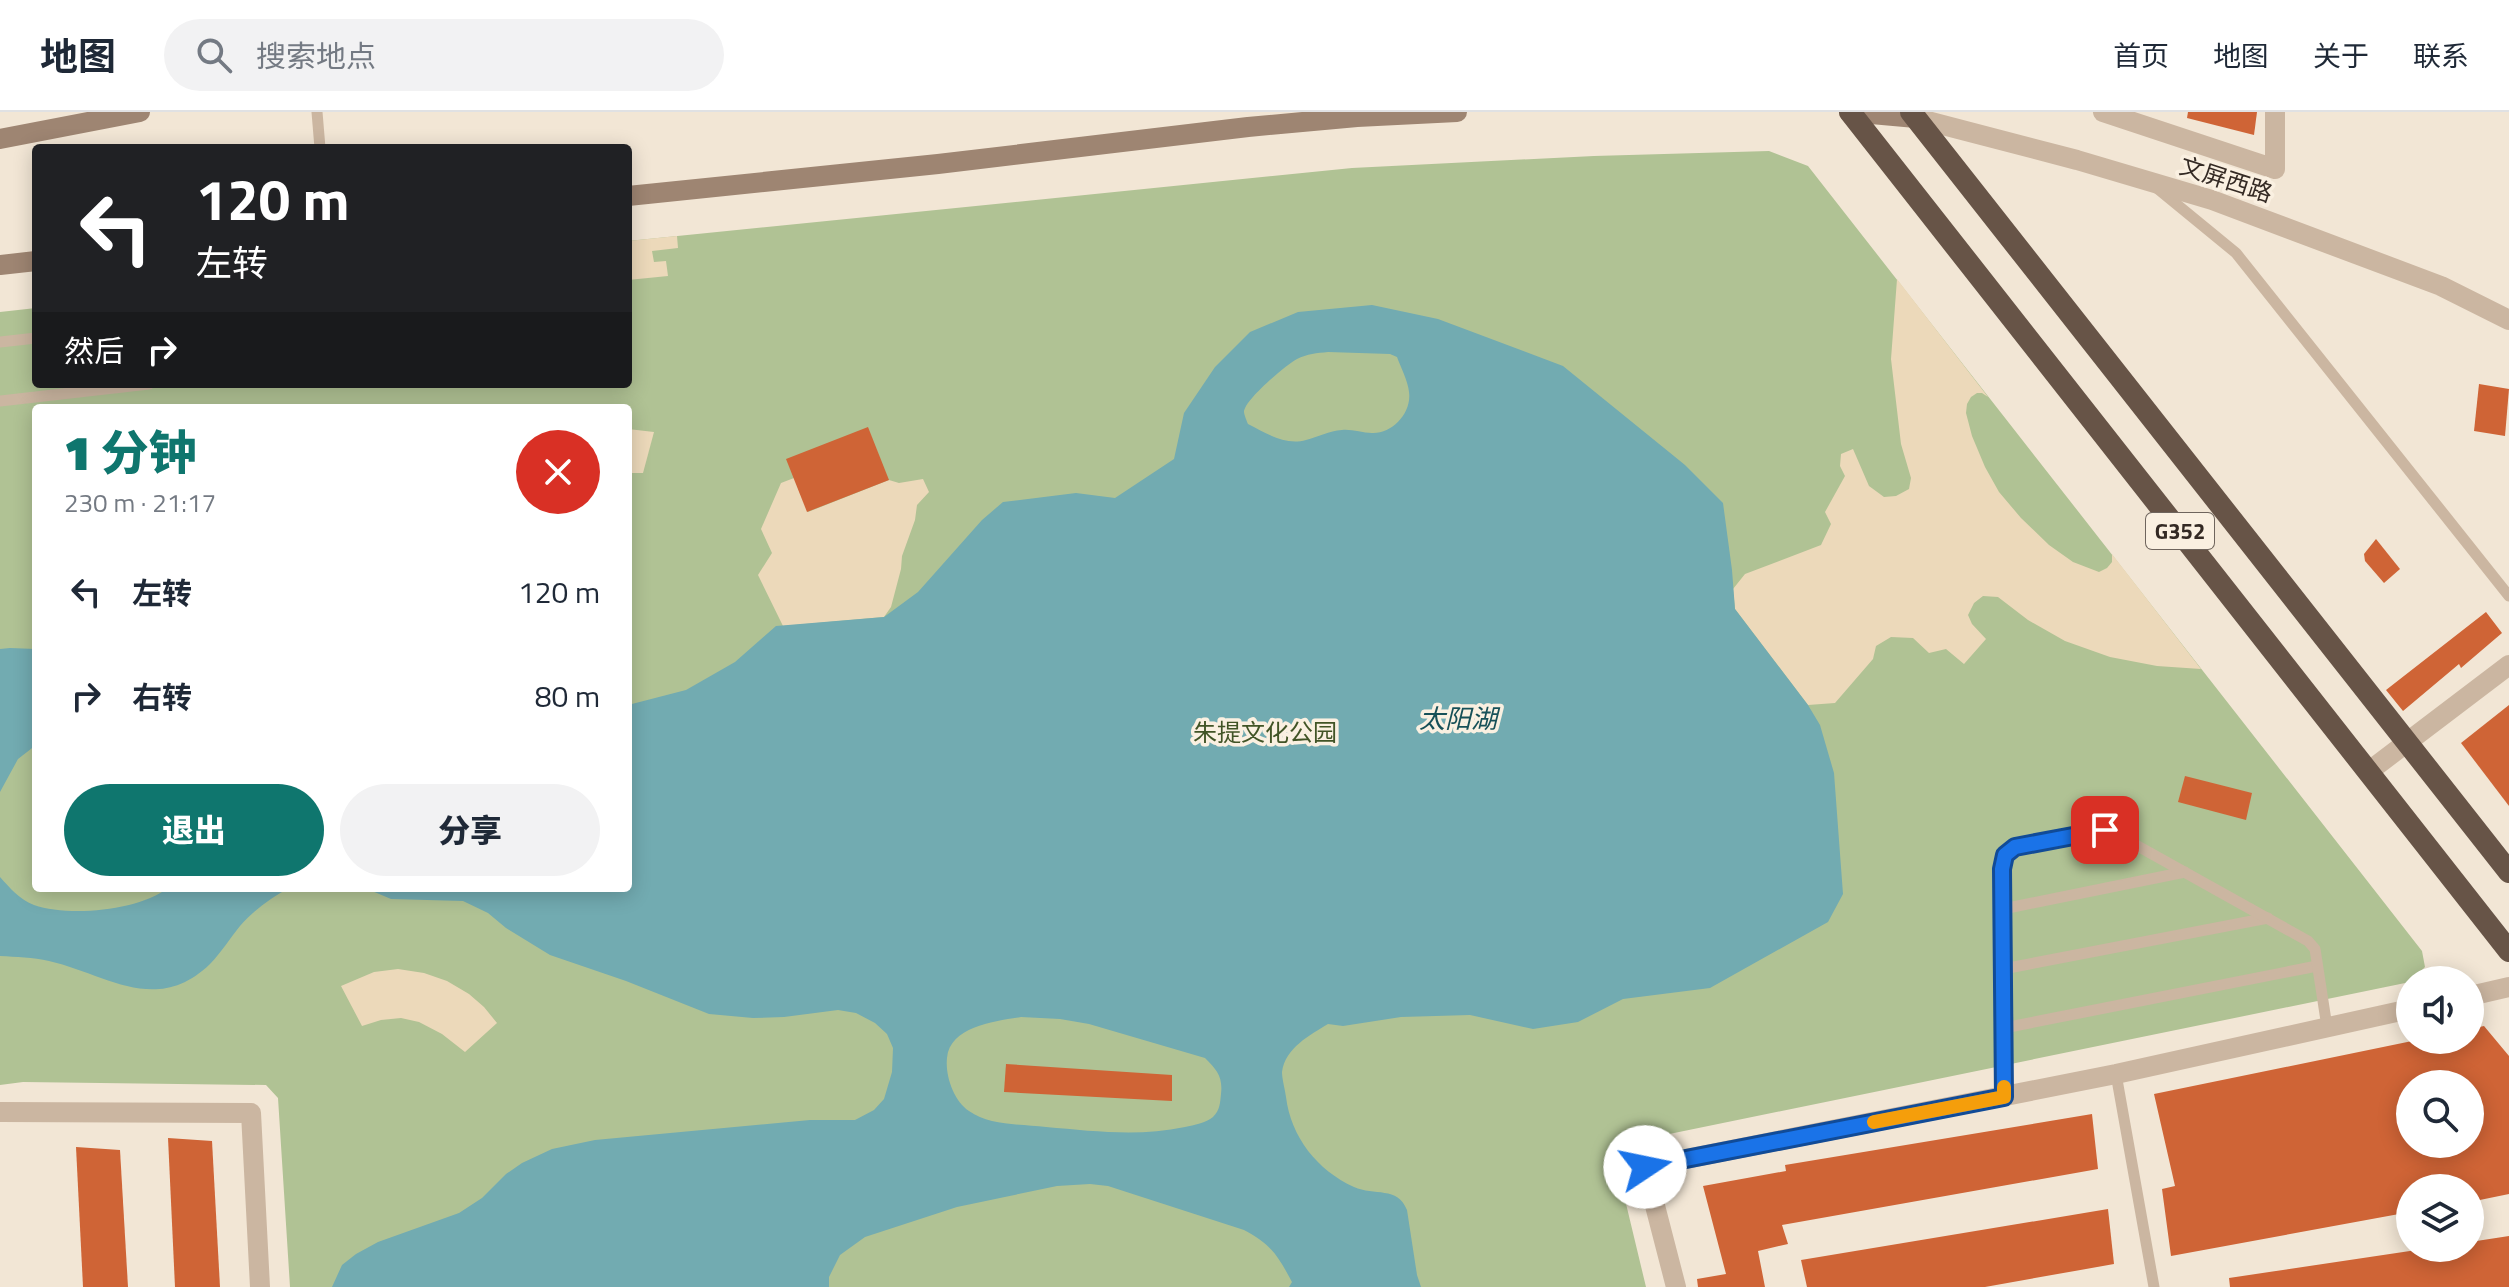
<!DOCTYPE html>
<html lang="zh">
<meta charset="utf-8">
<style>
body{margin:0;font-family:"Titillium Web","Noto Sans SC",sans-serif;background:#f2f2f3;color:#1f2937;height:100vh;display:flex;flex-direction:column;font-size:30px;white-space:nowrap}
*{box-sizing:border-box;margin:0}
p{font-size:26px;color:#747a83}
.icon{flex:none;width:44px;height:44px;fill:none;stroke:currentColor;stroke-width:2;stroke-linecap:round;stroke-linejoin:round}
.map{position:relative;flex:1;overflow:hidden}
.side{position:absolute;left:32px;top:292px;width:600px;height:488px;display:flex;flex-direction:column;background:#fff;border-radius:8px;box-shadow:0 4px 20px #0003}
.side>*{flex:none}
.top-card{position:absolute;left:32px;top:32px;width:600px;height:244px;border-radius:8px;box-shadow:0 4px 20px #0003;background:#202124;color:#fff;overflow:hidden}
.buttons{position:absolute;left:2396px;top:854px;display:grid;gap:16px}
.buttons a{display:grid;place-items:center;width:88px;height:88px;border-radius:50%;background:#fff;box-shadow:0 4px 20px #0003;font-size:40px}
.pin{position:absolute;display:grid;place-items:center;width:68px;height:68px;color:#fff;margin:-34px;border-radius:16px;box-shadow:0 4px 12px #0006}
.me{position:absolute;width:88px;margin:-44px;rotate:79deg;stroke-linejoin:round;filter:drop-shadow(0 0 6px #0008)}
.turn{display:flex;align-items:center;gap:28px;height:168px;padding:0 32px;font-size:36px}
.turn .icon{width:104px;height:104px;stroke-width:2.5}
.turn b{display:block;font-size:56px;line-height:68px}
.then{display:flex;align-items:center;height:76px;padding:0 32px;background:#0003;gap:16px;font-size:30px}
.round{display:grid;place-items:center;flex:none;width:84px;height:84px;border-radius:42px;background:#f2f2f3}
.head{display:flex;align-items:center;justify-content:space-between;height:136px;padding:0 32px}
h1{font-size:48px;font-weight:800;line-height:60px;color:#0f766e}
.button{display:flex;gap:16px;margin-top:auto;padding:16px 32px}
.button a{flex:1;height:92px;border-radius:48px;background:#0f766e;color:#fff;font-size:32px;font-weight:800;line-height:92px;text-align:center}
.button a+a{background:#f2f2f3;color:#1f2937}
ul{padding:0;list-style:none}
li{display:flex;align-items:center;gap:24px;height:104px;padding:0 32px}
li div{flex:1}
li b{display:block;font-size:30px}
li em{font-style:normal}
header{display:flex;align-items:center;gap:48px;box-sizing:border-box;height:112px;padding:0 40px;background:#fff;border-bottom:2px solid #e0e1e3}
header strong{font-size:38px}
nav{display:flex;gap:44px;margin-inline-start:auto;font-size:28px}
.search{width:560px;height:72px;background:#f2f2f3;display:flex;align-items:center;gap:20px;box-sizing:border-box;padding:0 28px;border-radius:44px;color:#747a83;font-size:30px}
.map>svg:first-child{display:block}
.green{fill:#b0c294;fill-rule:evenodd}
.plaza{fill:#ecd9ba}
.water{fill:#72abb1;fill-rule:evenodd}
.building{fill:#cf6436;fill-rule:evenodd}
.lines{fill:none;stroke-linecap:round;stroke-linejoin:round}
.service{stroke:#cbb6a1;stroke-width:11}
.minor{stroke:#cbb6a1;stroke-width:20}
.tertiary{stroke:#cbb6a1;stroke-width:20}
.secondary{stroke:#9e8572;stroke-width:20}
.trunk{stroke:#675447;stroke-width:22}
.route-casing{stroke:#114b97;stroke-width:20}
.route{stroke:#1a73e8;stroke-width:14}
.slow{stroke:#f59e0b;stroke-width:14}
.labels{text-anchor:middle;stroke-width:7;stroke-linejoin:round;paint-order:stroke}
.shield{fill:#faf0e1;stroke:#6f655d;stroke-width:2}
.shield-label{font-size:22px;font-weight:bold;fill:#342a24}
.street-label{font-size:24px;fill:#342a24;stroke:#faf0e1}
.park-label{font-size:24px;fill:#415426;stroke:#faf0e1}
.water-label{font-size:26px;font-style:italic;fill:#175058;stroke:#faf0e1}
</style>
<header>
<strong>地图</strong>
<div class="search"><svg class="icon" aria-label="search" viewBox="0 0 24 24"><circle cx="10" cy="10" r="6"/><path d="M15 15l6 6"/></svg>搜索地点</div>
<nav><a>首页</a><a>地图</a><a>关于</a><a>联系</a></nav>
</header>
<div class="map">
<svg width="2509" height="1175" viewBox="0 0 2509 1175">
<rect width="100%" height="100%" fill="#f2e6d5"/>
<!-- green -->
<path class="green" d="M1769,39L1808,54L2422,839L2425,855L2410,870L1645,1027L1627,1045L1622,1075L1646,1175H290L278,986L266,973L23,970L0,973V200L36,196V272H628V129L1352,56L1594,44ZM36,296H628V776H36Z"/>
<!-- plaza -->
<g class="plaza">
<polygon points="677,124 678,136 652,139 654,150 666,149 668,164 628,168 628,129"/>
<polygon points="1897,167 1988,285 1982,281 1977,281 1971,285 1967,292 1966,301 1972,324 1985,355 1999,380 2021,406 2049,433 2073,450 2099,460 2107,456 2112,450 2112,442 2201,557 2157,554 2110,545 2065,529 2028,508 1998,485 1983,484 1974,491 1968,503 1972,512 1986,527 1964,552 1946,537 1929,541 1913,526 1891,525 1876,534 1873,547 1835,591 1808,593 1735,497 1733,477 1745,462 1821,433 1831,412 1825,400 1845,364 1840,354 1841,342 1853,337 1869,374 1884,385 1896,384 1909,377 1911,366 1901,332 1891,247"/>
<polygon points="628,317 654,320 643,361 628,361"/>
<polygon points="794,366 808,400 889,368 899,371 923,367 929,380 917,393 915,408 902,444 901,457 891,495 884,505 783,514 758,463 772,441 761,417 781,371"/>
<polygon points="398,857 424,861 447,869 469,882 484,895 497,911 465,940 442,922 419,910 401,906 381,908 362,914 341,874 374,860"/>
</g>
<!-- water -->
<g class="water">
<path d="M1372,193L1438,207L1563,254L1685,353L1723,391L1732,458L1735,497L1808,593L1820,613L1834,661L1843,782L1828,810L1710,876L1623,887L1578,910L1533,917L1470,903L1401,905L1343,914L1328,912C1310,923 1285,936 1282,960C1282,967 1285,977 1286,985C1291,1025 1317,1058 1354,1075C1374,1084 1398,1074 1407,1098L1417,1163L1421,1175H1289L1292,1170C1278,1144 1271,1132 1244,1118L1108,1074L1090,1072L1057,1074L957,1095L865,1125L840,1143L829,1165V1175H332L342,1153L356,1142L378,1130L459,1101L482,1086L506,1062L522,1051L552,1037L595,1028L810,1008H855L874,998L884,987L892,960L893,936L887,922L875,911L856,901L838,898L784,905L753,906L709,902L626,869L550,843L506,816L488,801L463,789L391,787L365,776H628V593L686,578L735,550L776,514L884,505L918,480L982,408L1003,390L1076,381L1115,386L1174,347L1184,301L1215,255L1250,220L1298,200ZM1328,240L1390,242L1397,245C1401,256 1408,269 1409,280C1412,301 1392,322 1372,321C1362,321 1352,317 1342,318C1329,319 1318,325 1306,328C1285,334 1266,321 1248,312C1247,310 1244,302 1244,300C1244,288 1286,253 1297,247C1307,242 1317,241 1328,240ZM1021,905L1060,907L1089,912L1205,946C1217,958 1223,965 1221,982C1220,991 1220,998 1213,1005C1206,1011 1194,1013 1185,1015C1138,1025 1093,1019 1046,1015C1022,1012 990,1014 969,999C954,989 945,964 947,946C950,914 996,909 1021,905Z"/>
<polygon points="10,536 36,537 36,633 18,647 0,680 0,537"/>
<path d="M0,765C10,776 20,788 34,793C69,805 138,799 168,776H289C271,786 254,798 240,814C230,826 221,841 210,852C156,904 106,862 49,849C33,845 16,845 0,844Z"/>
</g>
<!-- building -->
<g class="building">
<polygon points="2188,0 2257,0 2254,23 2187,6"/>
<polygon points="2479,272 2509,277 2505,324 2474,319"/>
<polygon points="868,315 889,368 807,400 786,347"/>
<polygon points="2376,427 2400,457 2384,471 2365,449 2364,442"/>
<polygon points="2486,500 2502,521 2461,556 2459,552 2403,599 2386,578"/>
<polygon points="2509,593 2509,694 2461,631"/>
<polygon points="2185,664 2252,681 2246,708 2178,690"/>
<path d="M2484,914L2509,944V1082L2470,1090V1076H2410V1100L2171,1144L2162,1077L2175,1074L2154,982L2417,928H2470V917ZM2410,972H2470V1032H2410Z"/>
<polygon points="1006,952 1172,963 1172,989 1004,980"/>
<polygon points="2092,1002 2098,1057 1782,1113 1788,1132 1758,1139 1765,1175 1698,1175 1697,1167 1726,1162 1703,1074 1786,1059 1785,1053"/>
<polygon points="168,1026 212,1029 220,1175 175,1175"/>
<polygon points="76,1035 120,1038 128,1175 83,1175"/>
<polygon points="2108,1097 2114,1152 1985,1175 1807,1175 1801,1148"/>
<polygon points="2509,1124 2509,1175 2230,1175 2229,1166 2430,1136 2470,1136 2470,1130"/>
</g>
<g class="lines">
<!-- service -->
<g class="service">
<polyline points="317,0 320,36"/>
<polyline points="2158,77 2236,141 2509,484"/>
<polyline points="0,230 36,226"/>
<polyline points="0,289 149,272"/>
<polyline points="2003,797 2185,760"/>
<polyline points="2003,857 2268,806"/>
<polyline points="2004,916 2317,854"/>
<polyline points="2116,962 2154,1175"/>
<polyline points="2004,985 2002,757 2005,743 2015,735 2105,718 2118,723 2308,829 2315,837 2327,915"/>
</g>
<!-- minor -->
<g class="minor">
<polyline points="2103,0 2275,57 2275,0"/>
<polyline points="1916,6 2077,48 2212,88 2441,174 2509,208"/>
<polyline points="2368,660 2509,553"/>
</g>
<!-- tertiary -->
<g class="tertiary">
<polyline points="2470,884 2509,875"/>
<polyline points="0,1000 251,1001 260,1175"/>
<polyline points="1676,1175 1645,1055 2116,962 2410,897"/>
</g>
<!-- secondary -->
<g class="secondary">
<polyline points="1849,0 1916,6"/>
<polyline points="0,27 140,0"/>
<polyline points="628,84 938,52 1248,15 1357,5 1457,0"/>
<polyline points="0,153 36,149"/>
</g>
<!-- trunk -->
<g class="trunk">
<polyline points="1850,0 2509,839"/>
<polyline points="1911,0 2509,760"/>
</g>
</g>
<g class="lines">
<defs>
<polyline id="route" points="1645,1055 2004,985 2002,757 2005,743 2015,735 2105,718"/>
</defs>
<!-- route casing -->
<use href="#route" class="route-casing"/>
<!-- route -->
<use href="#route" class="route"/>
<!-- slow -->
<polyline class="slow" points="1874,1010 2004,985 2004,975"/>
</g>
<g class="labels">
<!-- shield labels -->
<rect class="shield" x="2146" y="401" width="68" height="36" rx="6"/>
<g class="shield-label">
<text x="2180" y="427">G352</text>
</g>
<!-- street labels -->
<g class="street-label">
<text transform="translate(2226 68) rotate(18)" y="8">文屏西路</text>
</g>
<!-- park labels -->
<g class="park-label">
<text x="1265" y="629">朱提文化公园</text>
</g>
<!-- water labels -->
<g class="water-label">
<text x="1458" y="616">太阳湖</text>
</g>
</g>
</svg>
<div class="buttons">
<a><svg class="icon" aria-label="sound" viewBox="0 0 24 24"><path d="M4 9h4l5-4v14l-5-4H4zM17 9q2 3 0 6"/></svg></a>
<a><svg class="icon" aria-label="search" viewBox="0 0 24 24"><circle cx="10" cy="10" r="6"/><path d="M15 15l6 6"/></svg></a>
<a><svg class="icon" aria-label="layers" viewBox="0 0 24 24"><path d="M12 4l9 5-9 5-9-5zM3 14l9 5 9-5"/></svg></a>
</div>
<div class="pin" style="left:2105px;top:718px;background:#d93025"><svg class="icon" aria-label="arrive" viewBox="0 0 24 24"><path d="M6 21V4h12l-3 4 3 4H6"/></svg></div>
<svg class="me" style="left:1645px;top:1055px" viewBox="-20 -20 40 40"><circle r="19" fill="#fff"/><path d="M0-13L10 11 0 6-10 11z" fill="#1a73e8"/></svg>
<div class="top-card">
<div class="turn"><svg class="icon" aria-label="left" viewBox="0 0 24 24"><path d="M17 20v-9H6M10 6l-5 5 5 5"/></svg><div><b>120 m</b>左转</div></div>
<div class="then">然后<svg class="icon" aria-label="right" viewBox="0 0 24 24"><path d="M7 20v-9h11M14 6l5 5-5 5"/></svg></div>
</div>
<section class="side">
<div class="head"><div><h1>1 分钟</h1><p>230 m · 21:17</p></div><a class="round" style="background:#d93025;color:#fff"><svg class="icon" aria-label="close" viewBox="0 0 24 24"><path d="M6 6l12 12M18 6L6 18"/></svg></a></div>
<ul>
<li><svg class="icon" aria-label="left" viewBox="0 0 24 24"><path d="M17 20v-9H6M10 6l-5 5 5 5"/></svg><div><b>左转</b></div><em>120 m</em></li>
<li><svg class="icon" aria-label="right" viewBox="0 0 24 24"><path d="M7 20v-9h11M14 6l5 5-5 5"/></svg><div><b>右转</b></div><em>80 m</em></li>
</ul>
<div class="button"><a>退出</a><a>分享</a></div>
</section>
</div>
